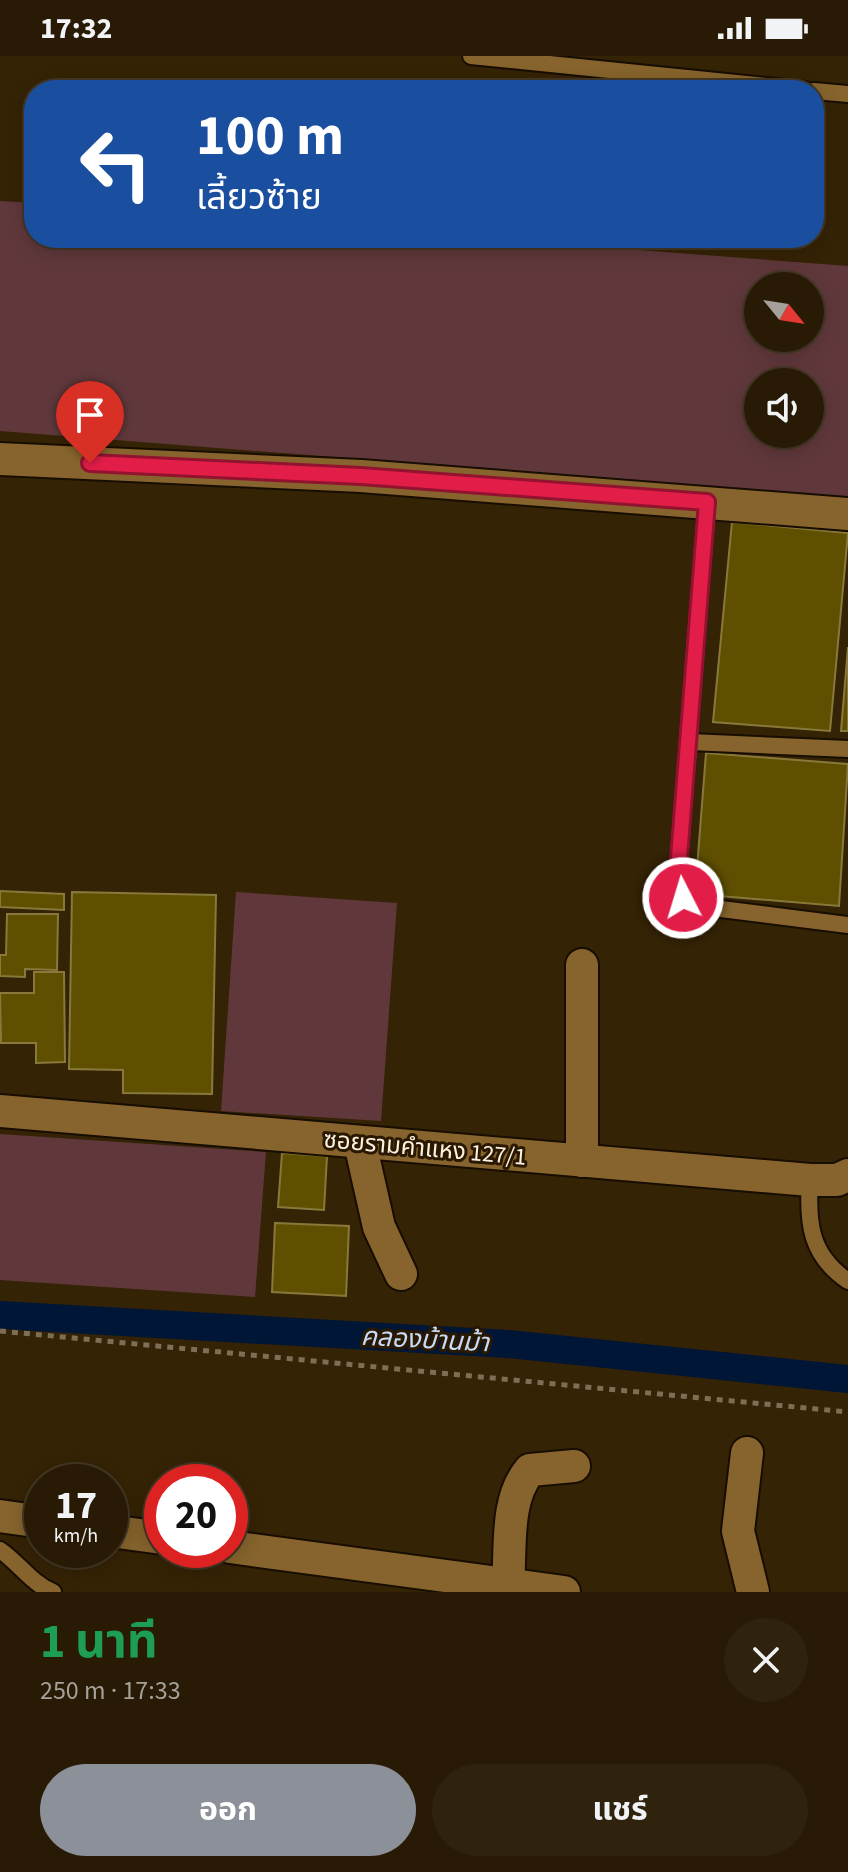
<!DOCTYPE html>
<html lang="th">
<meta charset="utf-8">
<style>
body{margin:0;font-family:"Source Sans 3","Noto Sans Thai",sans-serif;background:#30230e;color:#f1f3f6;height:100vh;display:flex;flex-direction:column;font-size:30px;white-space:nowrap}
*{box-sizing:border-box;margin:0}
p{font-size:26px;color:#a5a19a}
.icon{flex:none;width:44px;height:44px;fill:none;stroke:currentColor;stroke-width:2;stroke-linecap:round;stroke-linejoin:round}
.map{position:relative;height:1536px;overflow:hidden}
.sheet{display:flex;flex-direction:column;background:#281a04;flex:1}
.sheet>*{flex:none}
.guide{position:absolute;left:24px;top:24px;width:800px;height:168px;border-radius:32px;box-shadow:0 4px 20px #0003,0 0 0 2px #443826;background:#1a4fa0;color:#fff;overflow:hidden}
.needle{width:52px;rotate:120deg}
.tools{position:absolute;left:744px;top:216px;display:grid;gap:16px}
.tools a{display:grid;place-items:center;width:80px;height:80px;border-radius:50%;background:#281a04;box-shadow:0 4px 20px #0003,0 0 0 2px #443826;font-size:40px}
.speed{position:absolute;left:24px;top:1408px;display:flex;gap:16px;font-size:40px;font-weight:700;text-align:center}
.speed>*{display:grid;place-content:center;width:104px;height:104px;border-radius:50%;background:#281a04;box-shadow:0 4px 20px #0003,0 0 0 2px #443826;line-height:1}
.speed small{font-size:20px;font-weight:400}
.speed .limit{border:12px solid #d22;background:#fff;color:#111}
.pin{position:absolute;display:grid;place-items:center;width:68px;height:68px;color:#fff;margin:-82px -34px;border-radius:50% 50% 50% 0;rotate:-45deg;box-shadow:0 0 8px #0007}
.pin .icon{rotate:45deg}
.me{position:absolute;width:88px;margin:-44px;rotate:355deg;stroke-linejoin:round;filter:drop-shadow(0 0 6px #0008)}
.turn{display:flex;align-items:center;gap:28px;height:168px;padding:0 40px;font-size:36px}
.turn .icon{width:104px;height:104px;stroke-width:2.5}
.turn b{display:block;font-size:56px;line-height:68px}
.round{display:grid;place-items:center;flex:none;width:84px;height:84px;border-radius:42px;background:#30230e}
.head{display:flex;align-items:center;justify-content:space-between;height:136px;padding:0 40px}
h1{font-size:48px;font-weight:700;line-height:60px;color:#1e9e55}
.action{display:flex;gap:16px;margin-top:auto;padding:16px 40px}
.action a{flex:1;height:92px;border-radius:48px;background:#8c9099;color:#fff;font-size:32px;font-weight:700;line-height:92px;text-align:center}
.action a+a{background:#30230e;color:#f1f3f6}
.status{display:flex;justify-content:space-between;align-items:center;height:56px;padding:0 40px;background:#281a04;direction:ltr}
.status svg{height:22px;fill:currentColor}
.map>svg:first-child{display:block}
.green{fill:#60383b;fill-rule:evenodd}
.lines{fill:none;stroke-linecap:round;stroke-linejoin:round}
.canal{stroke:#001637;stroke-width:28}
.building{fill:#5f5001;stroke:#88793b;stroke-width:2}
.service-casing{stroke:#180d01;stroke-width:20}
.minor-casing{stroke:#180d01;stroke-width:36}
.path{stroke:#7e6e55;stroke-width:5;stroke-dasharray:6 6;stroke-linecap:butt}
.service{stroke:#87642d;stroke-width:16}
.minor{stroke:#87642d;stroke-width:32}
.route-casing{stroke:#92132f;stroke-width:20}
.route{stroke:#e11d48;stroke-width:14}
.labels{text-anchor:middle;stroke-width:6;stroke-linejoin:round;paint-order:stroke}
.street-label{font-size:24px;fill:#fcf0e0;stroke:#2a1900}
.water-label{font-size:26px;font-style:italic;fill:#c5dbf8;stroke:#2a1900}
</style>
<div class="status"><b>17:32</b><svg viewBox="0 0 49 12"><path d="M0 12V9h3v3zM5 12V6h3v6zM10 12V3h3v9zM15 12V0h3v12zM26 1h20v11H26zM47 4h2v5h-2z"/></svg></div>
<div class="map">
<svg width="848" height="1536" viewBox="0 0 848 1536">
<rect width="100%" height="100%" fill="#352305"/>
<!-- green -->
<g class="green">
<path d="M0,145L34,147V182H482L848,210V441L0,375ZM758,230H810V282H758ZM758,326H810V378H758Z"/>
<polygon points="236,836 397,847 381,1065 221,1055"/>
<polygon points="0,1078 266,1096 255,1241 0,1224"/>
</g>
<g class="lines">
<!-- canal -->
<polyline class="canal" points="0,1259 508,1288 848,1323"/>
</g>
<!-- building -->
<g class="building">
<polygon points="732,466 848,477 830,675 713,666"/>
<polygon points="848,591 848,675 841,675"/>
<polygon points="706,697 848,708 839,850 695,838"/>
<polygon points="0,835 64,838 64,854 0,851"/>
<polygon points="72,836 216,839 212,1038 123,1037 123,1014 69,1013"/>
<polygon points="7,858 58,858 57,914 25,913 25,921 0,920 0,899 6,899"/>
<polygon points="34,916 64,916 65,1006 36,1007 36,987 1,987 0,937 34,937"/>
<polygon points="282,1097 327,1100 324,1154 278,1151"/>
<polygon points="275,1167 349,1170 346,1240 272,1236"/>
</g>
<g class="lines">
<defs>
<g id="service">
<polyline points="471,0 805,34"/>
<polyline points="814,35 848,38"/>
<polyline points="707,446 677,827 683,842 697,850 848,869"/>
<polyline points="690,686 848,693"/>
<path d="M810,1124C807,1167 810,1199 848,1225"/>
<path d="M0,1494C19,1507 32,1528 53,1536"/>
</g>
<g id="minor">
<polyline points="0,403 361,420 848,458"/>
<polyline points="582,909 582,1105"/>
<polyline points="0,1055 810,1124 837,1124 848,1119"/>
<polyline points="360,1087 379,1171 401,1218"/>
<polyline points="747,1397 738,1475 753,1536"/>
<polyline points="0,1460 42,1466"/>
<polyline points="110,1475 162,1482"/>
<polyline points="230,1491 564,1536"/>
<path d="M508,1528C511,1492 505,1443 530,1414L574,1410"/>
</g>
</defs>
<!-- service casing -->
<use href="#service" class="service-casing"/>
<!-- minor casing -->
<use href="#minor" class="minor-casing"/>
<!-- path -->
<polyline class="path" points="0,1275 848,1356"/>
<!-- service -->
<use href="#service" class="service"/>
<!-- minor -->
<use href="#minor" class="minor"/>
</g>
<g class="lines">
<defs>
<polyline id="route" points="90,407 361,420 707,446 677,827 683,842"/>
</defs>
<!-- route casing -->
<use href="#route" class="route-casing"/>
<!-- route -->
<use href="#route" class="route"/>
</g>
<g class="labels">
<!-- street labels -->
<g class="street-label">
<text transform="translate(425 1092) rotate(5)" y="8">ซอยรามคำแหง 127/1</text>
</g>
<!-- water labels -->
<g class="water-label">
<text transform="translate(425 1283) rotate(3)" y="9">คลองบ้านม้า</text>
</g>
</g>
</svg>
<div class="tools">
<a><svg class="needle" viewBox="-14 -14 28 28"><path d="M0-13l5 13h-10z" fill="#e53935"/><path d="M0 13l5-13h-10z" fill="#a5a19a"/></svg></a>
<a><svg class="icon" aria-label="sound" viewBox="0 0 24 24"><path d="M4 9h4l5-4v14l-5-4H4zM17 9q2 3 0 6"/></svg></a>
</div>
<div class="speed"><div>17<small>km/h</small></div><div class="limit">20</div></div>
<div class="pin" style="left:90px;top:407px;background:#d93025"><svg class="icon" aria-label="arrive" viewBox="0 0 24 24"><path d="M6 21V4h12l-3 4 3 4H6"/></svg></div>
<svg class="me" style="left:683px;top:842px" viewBox="-20 -20 40 40"><circle r="17" fill="#e11d48" stroke="#fff" stroke-width="3"/><path d="M0-11L8 9 0 5-8 9z" fill="#fff"/></svg>
<div class="guide">
<div class="turn"><svg class="icon" aria-label="left" viewBox="0 0 24 24"><path d="M17 20v-9H6M10 6l-5 5 5 5"/></svg><div><b>100 m</b>เลี้ยวซ้าย</div></div>
</div>
</div>
<section class="sheet">
<div class="head"><div><h1>1 นาที</h1><p>250 m · 17:33</p></div><a class="round"><svg class="icon" aria-label="close" viewBox="0 0 24 24"><path d="M6 6l12 12M18 6L6 18"/></svg></a></div>
<div class="action"><a>ออก</a><a>แชร์</a></div>
</section>
